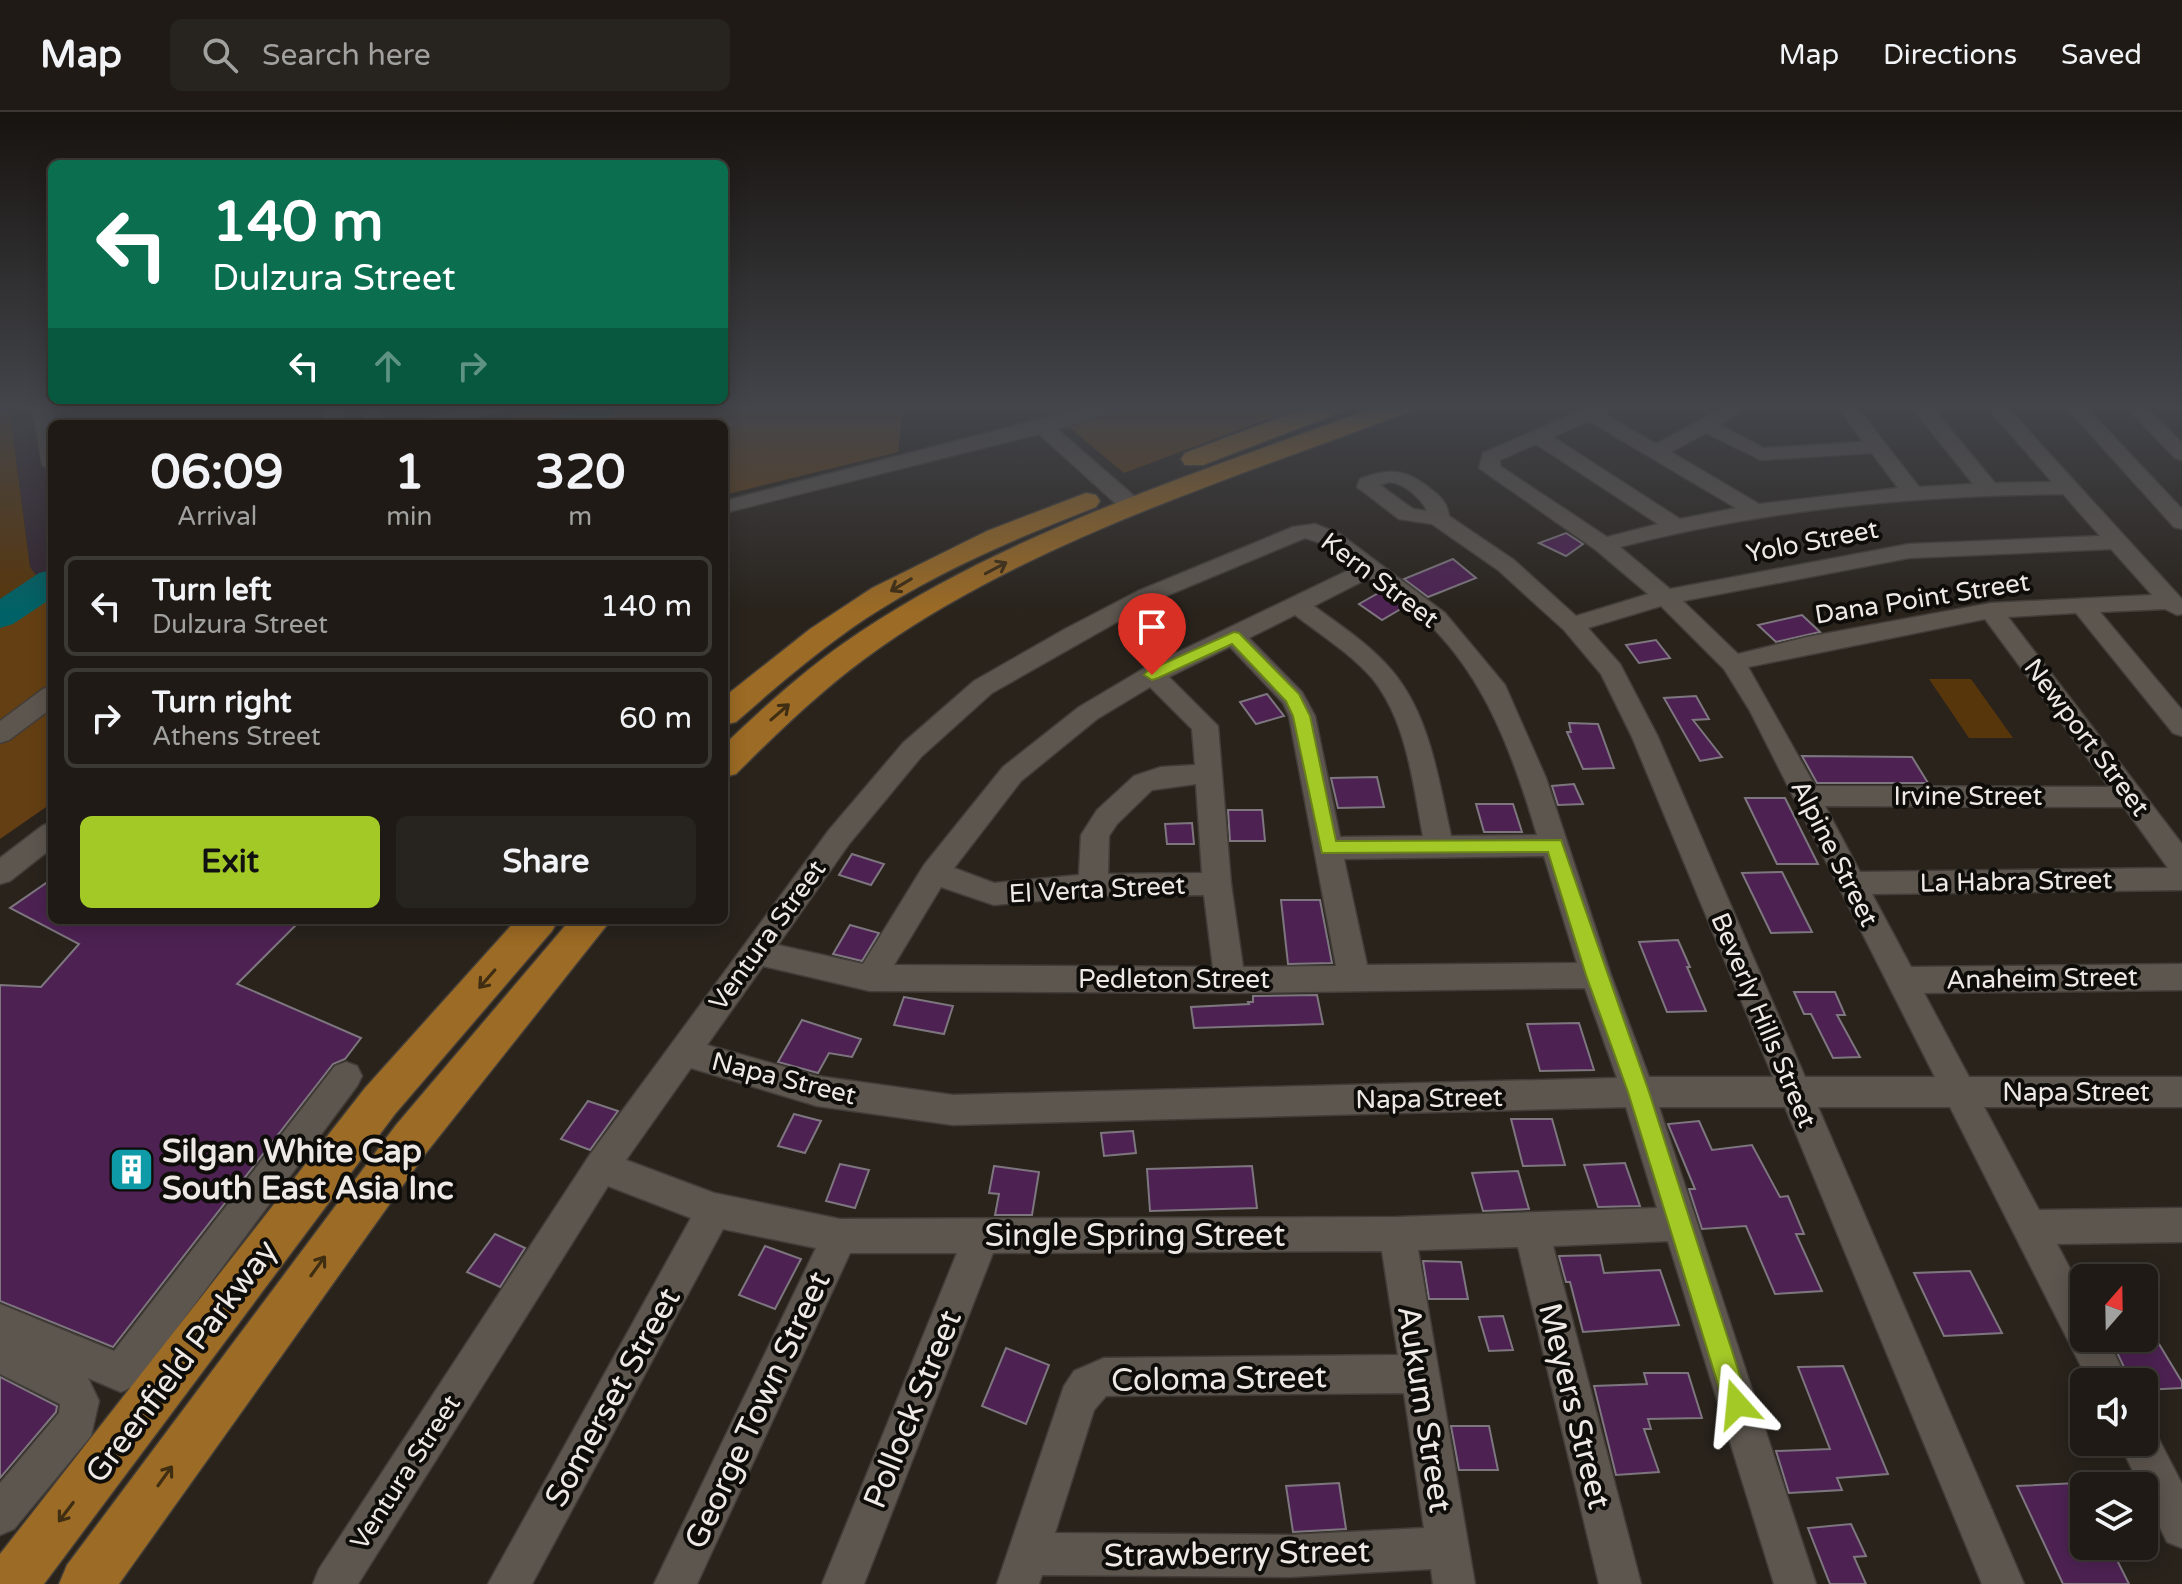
<!DOCTYPE html>
<style>
body{margin:0;font-family:"Varela Round",sans-serif;background:#27231e;color:#f1f3f6;height:100vh;display:flex;flex-direction:column;font-size:30px;white-space:nowrap}
*{box-sizing:border-box;margin:0}
p{font-size:26px;color:#a1a1a0}
.icon{flex:none;width:44px;height:44px;fill:none;stroke:currentColor;stroke-width:2;stroke-linecap:round;stroke-linejoin:round}
.map{position:relative;flex:1;overflow:hidden}
.drawer{position:absolute;left:48px;top:308px;width:680px;height:504px;display:flex;flex-direction:column;background:#1f1a15;border-radius:12px;box-shadow:0 4px 20px #0003,0 0 0 2px #3c3834}
.drawer>*{flex:none}
.top-card{position:absolute;left:48px;top:48px;width:680px;height:244px;border-radius:12px;box-shadow:0 4px 20px #0003,0 0 0 2px #3c3834;background:#0b6e4f;color:#fff;overflow:hidden}
.needle{width:52px;rotate:20deg}
.controls{position:absolute;left:2070px;top:1152px;display:grid;gap:16px}
.controls a{display:grid;place-items:center;width:88px;height:88px;border-radius:12px;background:#1f1a15;box-shadow:0 4px 20px #0003,0 0 0 2px #3c3834;font-size:40px}
.pin{position:absolute;display:grid;place-items:center;width:68px;height:68px;color:#fff;margin:-82px -34px;border-radius:50% 50% 50% 0;rotate:-45deg;box-shadow:0 0 8px #0007}
.pin .icon{rotate:45deg}
.me{position:absolute;width:88px;margin:-44px;rotate:342deg;stroke-linejoin:round;filter:drop-shadow(0 0 6px #0008)}
.turn{display:flex;align-items:center;gap:28px;height:168px;padding:0 32px;font-size:36px}
.turn .icon{width:104px;height:104px;stroke-width:2.5}
.turn b{display:block;font-size:56px;line-height:68px}
.lanes{display:flex;align-items:center;height:76px;padding:0 32px;background:#0003;justify-content:center;gap:40px;direction:ltr}
.lanes .off{opacity:.35}
.eta{display:flex;justify-content:space-evenly;align-items:center;height:136px;text-align:center}
.eta b{font-size:48px;font-weight:800;line-height:56px}
.cta{display:flex;gap:16px;margin-top:auto;padding:16px 32px}
.cta a{flex:1;height:92px;border-radius:12px;background:#a3c927;color:#111;font-size:32px;font-weight:800;line-height:92px;text-align:center}
.cta a+a{background:#27231e;color:#f1f3f6}
ul{padding:0;list-style:none}
li{display:flex;align-items:center;gap:24px;height:100px;margin:0 16px 12px;padding:0 16px;border:4px solid #3c3834;border-radius:12px}
li div{flex:1}
li b{display:block;font-size:30px}
li em{font-style:normal}
header{display:flex;align-items:center;gap:48px;box-sizing:border-box;height:112px;padding:0 40px;background:#1f1a15;border-bottom:2px solid #3c3834}
header strong{font-size:38px}
nav{display:flex;gap:44px;margin-inline-start:auto;font-size:28px}
.search{width:560px;height:72px;background:#27231e;display:flex;align-items:center;gap:20px;box-sizing:border-box;padding:0 28px;border-radius:12px;color:#a1a1a0;font-size:30px}
.map>svg:first-child{display:block}
.industrial{fill:#342632}
.green{fill:#58360b}
.forest{fill:#643f13}
.lines{fill:none;stroke-linecap:round;stroke-linejoin:round}
.river{fill:#006266;fill-rule:evenodd}
.building{fill:#4d2253;stroke:#7d767e;stroke-width:2}
.minor-casing{stroke:#423d38;stroke-width:3}
.major-casing{stroke:#423d38;stroke-width:3}
.minor{fill:#5d564f;fill-rule:evenodd}
.major{fill:#9c6b25;fill-rule:evenodd}
.oneway{stroke:#402e13}
.route{fill:#a3c927;stroke:#6a8319;stroke-width:2}
.labels{text-anchor:middle;stroke-width:8;stroke-linejoin:round;paint-order:stroke}
.street-label{font-size:26px;fill:#eee9e5;stroke:#0f0d0a}
.near-poi-label{font-size:32px;font-weight:bold;fill:#eee9e5;stroke:#0f0d0a;text-anchor:start}
.near-street-label{font-size:32px;fill:#eee9e5;stroke:#0f0d0a}
</style>
<header>
<strong>Map</strong>
<div class="search"><svg class="icon" aria-label="search" viewBox="0 0 24 24"><circle cx="10" cy="10" r="6"/><path d="M15 15l6 6"/></svg>Search here</div>
<nav><a>Map</a><a>Directions</a><a>Saved</a></nav>
</header>
<div class="map">
<svg width="2182" height="1472" viewBox="0 0 2182 1472">
<rect width="100%" height="100%" fill="#29231c"/>
<!-- industrial -->
<polygon class="industrial" points="9,294 550,294 485,312 52,312 52,469 44,474 30,455"/>
<!-- green -->
<g class="green">
<polygon points="0,294 9,294 30,455 44,474 0,504"/>
<polygon points="1929,567 1971,567 2013,626 1969,626"/>
</g>
<!-- forest -->
<g class="forest">
<polygon points="550,294 903,294 898,340 724,383 724,312 485,312"/>
<polygon points="1024,294 1303,294 1124,361 1058,306"/>
<polygon points="52,469 52,691 0,727 0,504"/>
</g>
<g class="lines">
<!-- river -->
<g class="river">
<path d="M579,294H621C606,316 573,312 549,312L554,305Z"/>
<polygon points="52,458 52,486 13,512 0,516 0,487 39,461"/>
</g>
</g>
<!-- building -->
<g class="building">
<polygon points="1566,421 1583,432 1566,444 1539,431"/>
<polygon points="1453,447 1476,466 1428,485 1404,467"/>
<polygon points="1382,479 1404,495 1382,508 1359,492"/>
<polygon points="1802,503 1820,520 1776,530 1758,513"/>
<polygon points="1656,528 1670,546 1639,551 1626,533"/>
<polygon points="1267,582 1284,604 1256,612 1240,590"/>
<polygon points="1696,584 1709,607 1693,608 1722,645 1700,649 1664,586"/>
<polygon points="1569,611 1598,612 1614,656 1583,657 1567,620 1571,620"/>
<polygon points="1802,644 1912,645 1928,671 1817,671"/>
<polygon points="1377,665 1384,695 1338,696 1331,666"/>
<polygon points="1574,672 1583,692 1558,693 1552,674"/>
<polygon points="1745,686 1785,686 1818,752 1777,752"/>
<polygon points="1476,692 1513,692 1522,720 1484,720"/>
<polygon points="1228,698 1262,698 1265,729 1230,729"/>
<polygon points="1192,711 1194,732 1167,732 1165,712"/>
<polygon points="852,742 884,752 871,773 839,763"/>
<polygon points="1782,760 1812,820 1771,821 1742,761"/>
<polygon points="52,767 52,808 301,808 237,872 361,926 345,947 333,952 113,1235 0,1189 0,873 41,875 79,832 10,796"/>
<polygon points="1281,788 1320,788 1332,851 1288,852"/>
<polygon points="850,813 879,821 862,849 833,842"/>
<polygon points="1678,828 1690,855 1687,855 1706,899 1667,900 1639,830"/>
<polygon points="1794,880 1835,880 1845,903 1837,903 1860,945 1833,946 1811,902 1804,902"/>
<polygon points="1317,883 1323,912 1194,916 1191,895 1249,892 1248,890 1253,890 1253,884"/>
<polygon points="904,885 953,894 944,922 894,913"/>
<polygon points="802,908 861,927 852,945 829,941 818,961 778,950"/>
<polygon points="1579,911 1594,958 1540,959 1527,912"/>
<polygon points="588,989 618,999 590,1038 561,1027"/>
<polygon points="794,1002 821,1009 805,1041 778,1034"/>
<polygon points="1511,1007 1552,1007 1565,1053 1523,1054"/>
<polygon points="1699,1009 1712,1038 1752,1033 1780,1085 1788,1084 1804,1122 1796,1122 1822,1179 1775,1182 1746,1114 1702,1117 1689,1077 1695,1077 1668,1012"/>
<polygon points="1133,1019 1136,1041 1104,1044 1101,1021"/>
<polygon points="1625,1051 1640,1094 1598,1095 1584,1053"/>
<polygon points="840,1052 869,1058 855,1096 826,1089"/>
<polygon points="994,1054 1039,1060 1032,1103 995,1103 999,1082 989,1081"/>
<polygon points="1252,1054 1257,1096 1150,1099 1147,1057"/>
<polygon points="1518,1059 1529,1097 1483,1099 1472,1061"/>
<polygon points="495,1122 525,1136 500,1175 467,1160"/>
<polygon points="765,1134 801,1147 775,1197 739,1183"/>
<polygon points="1600,1143 1604,1161 1660,1158 1679,1213 1583,1220 1570,1170 1566,1170 1559,1144"/>
<polygon points="1423,1149 1461,1150 1468,1187 1429,1187"/>
<polygon points="1970,1159 2002,1221 1944,1224 1914,1161"/>
<polygon points="1503,1204 1513,1238 1489,1239 1479,1205"/>
<polygon points="2159,1232 2182,1270 2182,1276 2144,1278 2144,1270 2131,1270 2114,1234"/>
<polygon points="1006,1236 1049,1253 1026,1312 982,1294"/>
<polygon points="1843,1254 1888,1362 1837,1366 1842,1378 1789,1381 1776,1339 1830,1337 1798,1255"/>
<polygon points="1644,1261 1688,1261 1702,1306 1648,1307 1651,1317 1644,1317 1659,1360 1616,1363 1594,1274 1647,1272"/>
<polygon points="0,1265 57,1294 56,1300 0,1366"/>
<polygon points="1451,1314 1489,1314 1498,1358 1459,1358"/>
<polygon points="1339,1371 1346,1417 1293,1420 1286,1374"/>
<polygon points="2077,1371 2084,1385 2084,1446 2115,1444 2129,1472 2063,1472 2017,1374"/>
<polygon points="1851,1412 1866,1444 1854,1445 1866,1472 1830,1472 1808,1416"/>
</g>
<g class="lines">
<defs>
<g id="minor">
<polygon points="32,294 52,294 55,312 52,312 52,359 42,353"/>
<polygon points="321,294 341,294 346,312 326,312"/>
<polygon points="358,294 377,294 388,312 368,312"/>
<polygon points="473,294 506,294 504,298 452,312 419,312 422,308"/>
<polygon points="1091,294 1122,294 1120,298 1057,317 1141,390 1144,395 1141,400 1125,400 1039,322 724,401 724,389"/>
<path d="M1591,294H1617L1605,302L1656,332L1726,294H1750L1720,313L1764,336L1863,330L1837,294H1856L1919,375L1973,372L1911,294H1931L1995,371L2052,370L1986,294H2006L2182,487V502L2177,503L2165,497L2100,500L2182,598V624L2173,621L2076,501L2008,505L2182,732V778L1872,782L1911,855L2182,852V878L1924,881L1969,965H2182V995H1984L2039,1098L2182,1096V1130L2057,1132L2084,1183V1226H2107L2128,1270H2089L1950,995H1818L2024,1472H1982L1785,995H1659L1816,1472H1774L1668,1129L1553,1134L1641,1472H1599L1518,1135L1418,1138L1475,1472H1433L1431,1457L1290,1465L1042,1463L1039,1472H997L1064,1274L1074,1259L1104,1246L1398,1243L1382,1139L993,1141L864,1472H822L957,1141H850L697,1472H654L816,1136L723,1117L532,1472H488L691,1106L608,1074L358,1472H313L319,1457L589,1044L829,718L903,631L974,569L1065,517L1138,479L1293,415L1315,412L1340,422L1445,501L1505,573L1546,666L1611,863L1649,965H1773L1632,625L1601,562L1564,518L1498,458L1432,412L1399,407L1357,375L1360,367C1390,355 1407,357 1432,378C1442,386 1447,391 1449,404L1514,448L1576,504L1648,482L1596,438L1479,356L1483,341ZM1589,309L1736,396L1680,407L1553,325ZM1706,321L1761,348L1872,341L1898,376L1759,392L1671,340ZM1536,332L1658,412L1607,425L1500,354V348ZM1389,370C1403,370 1422,387 1427,399L1413,397L1380,373ZM2063,382L2100,424L1909,432L1670,477L1620,435C1766,397 1913,384 2063,382ZM1305,426L1324,432L1355,455L1143,557L1079,595L1003,655L924,753L863,852L778,833L849,732L921,645L992,581L1154,489ZM2111,437L2152,483L1991,491L1807,525L1738,542L1683,489L1909,446ZM1369,466C1389,481 1411,494 1428,511C1487,568 1514,646 1537,723L1451,724C1438,665 1429,597 1386,552C1365,529 1338,512 1314,494ZM1661,494L1724,557L1750,599L1935,965H1805L1658,625L1620,552L1588,516ZM1295,503C1321,523 1350,541 1372,566C1407,609 1413,672 1423,724L1340,725L1315,604L1302,580L1249,526ZM1985,507L2109,675L1815,674L1748,555ZM1230,535L1283,591L1289,604L1336,854L1243,855L1231,772L1218,614L1169,565ZM1150,575L1192,617L1195,653L1161,655L1134,664L1097,698L1081,723L1079,763L994,771L954,756L1021,669L1097,607ZM1196,672L1202,761L1108,762L1109,724L1117,712L1152,678ZM1825,694L2124,695L2168,756L1860,760ZM1544,744L1577,851L1367,853L1344,747ZM941,775L994,793L1093,784L1204,783L1213,855L894,853ZM763,854L870,879L1230,881L1585,876L1617,966L953,983L817,964L707,933ZM691,956L817,994L953,1013L1626,995L1657,1096L1397,1105L840,1107L714,1081L626,1048ZM1404,1281L1424,1416L1290,1423L1055,1421L1094,1298L1106,1284Z"/>
<polygon points="2065,294 2085,294 2182,397 2182,417 2174,415"/>
<polygon points="2125,294 2145,294 2182,331 2182,348 2175,346"/>
<polygon points="52,574 52,596 9,628 0,631 0,609 43,577"/>
<polygon points="52,710 52,736 10,769 0,772 0,746 42,714"/>
<polygon points="346,950 357,954 362,964 357,974 134,1274 121,1280 88,1266 99,1289 91,1324 14,1417 0,1423 0,1371 59,1301 60,1292 0,1262 0,1192 114,1239 335,954"/>
<polygon points="2144,1312 2153,1316 2182,1372 2182,1436 2167,1430 2144,1382 2144,1374 2140,1374 2119,1330 2144,1330"/>
</g>
<g id="major">
<polygon points="1311,294 1347,294 1344,299 1203,353 1185,353 1181,347 1185,341"/>
<path d="M1378,294H1414L1411,299C1232,367 1040,425 881,535C828,572 782,616 736,662L724,665V633C767,592 810,553 860,520C1016,416 1203,360 1378,294Z"/>
<path d="M1086,381L1096,383L1100,389L1096,395C1016,426 937,460 865,507C819,538 777,574 736,610L724,613V585L810,517L872,476L987,419Z"/>
<polygon points="516,808 558,808 552,819 395,1002 44,1472 0,1472 0,1442 365,976"/>
<polygon points="570,808 611,808 426,1041 119,1472 59,1472 67,1453 396,1013"/>
</g>
</defs>
<!-- minor casing -->
<use href="#minor" class="minor-casing"/>
<!-- major casing -->
<use href="#major" class="major-casing"/>
<!-- minor -->
<use href="#minor" class="minor"/>
<!-- major -->
<use href="#major" class="major"/>
</g>
<!-- one-way arrows -->
<defs><path id="oneway-shaft" d="M-6 0H5M1.5-3L5.5 0L1.5 3" fill="none" stroke-width="1.6" stroke-linecap="round" stroke-linejoin="round" transform="scale(2)"/></defs>
<g class="oneway">
<use href="#oneway-shaft" transform="translate(996 456) rotate(-28)"/>
<use href="#oneway-shaft" transform="translate(901 473) rotate(149)"/>
<use href="#oneway-shaft" transform="translate(780 600) rotate(-41)"/>
<use href="#oneway-shaft" transform="translate(487 867) rotate(131)"/>
<use href="#oneway-shaft" transform="translate(318 1154) rotate(-54)"/>
<use href="#oneway-shaft" transform="translate(165 1364) rotate(-54)"/>
<use href="#oneway-shaft" transform="translate(66 1400) rotate(127)"/>
</g>
<!-- sky -->
<linearGradient id="sky" x2="0" y2="1"><stop stop-color="#17130f"/><stop offset="0.59" stop-color="#43454b"/><stop offset="1" stop-color="#43454b" stop-opacity="0"/></linearGradient>
<rect width="2182" height="500" fill="url(#sky)"/>
<!-- route -->
<polygon class="route" points="1234,520 1239,521 1299,582 1310,604 1336,729 1561,728 1649,980 1749,1292 1746,1301 1737,1305 1728,1301 1724,1292 1628,980 1586,863 1548,740 1322,741 1293,604 1286,589 1232,532 1158,566 1152,568 1144,563 1147,559"/>
<!-- icons -->
<defs>
<symbol id="building-square" viewBox="-11 -11 22 22"><rect x="-9" y="-9" width="18" height="18" rx="4" fill="#0f9aa8" stroke="#0f0d0a"/><path d="M-4-6H4V6H1V3H-1V6H-4ZM-2.5-4.3h1.7v1.8h-1.7ZM.8-4.3h1.7v1.8H.8ZM-2.5-1h1.7V.8h-1.7ZM.8-1h1.7V.8H.8Z" fill="#fff"/></symbol>
</defs>
<g fill-rule="evenodd">
<use href="#building-square" x="106" y="1032" width="51" height="51"/>
</g>
<g class="labels">
<!-- street labels -->
<g class="street-label">
<text transform="translate(1812 429) rotate(-11)" y="9">Yolo Street</text>
<text transform="translate(1380 468) rotate(37)" y="9">Kern Street</text>
<text transform="translate(1922 486) rotate(-9)" y="9">Dana Point Street</text>
<text transform="translate(2087 625) rotate(53)" y="9">Newport Street</text>
<text x="1968" y="693">Irvine Street</text>
<text transform="translate(1835 741) rotate(63)" y="9">Alpine Street</text>
<text transform="translate(2016 769) rotate(-1)" y="9">La Habra Street</text>
<text transform="translate(1097 777) rotate(-3)" y="9">El Verta Street</text>
<text transform="translate(767 823) rotate(-54)" y="9">Ventura Street</text>
<text transform="translate(2042 866) rotate(-1)" y="9">Anaheim Street</text>
<text x="1174" y="876">Pedleton Street</text>
<text transform="translate(1764 908) rotate(67)" y="9">Beverly Hills Street</text>
<text transform="translate(784 966) rotate(14)" y="9">Napa Street</text>
<text x="2076" y="989">Napa Street</text>
<text transform="translate(1429 986) rotate(-1)" y="9">Napa Street</text>
<text transform="translate(405 1360) rotate(-57)" y="9">Ventura Street</text>
</g>
<!-- near-poi labels -->
<g class="near-poi-label">
<text x="162" y="1050">Silgan White Cap<tspan x="162" dy="37">South East Asia Inc</tspan></text>
</g>
<!-- near-street labels -->
<g class="near-street-label">
<text x="1135" y="1134">Single Spring Street</text>
<text transform="translate(181 1249) rotate(-53)" y="11">Greenfield Parkway</text>
<text transform="translate(1219 1266) rotate(-1)" y="11">Coloma Street</text>
<text transform="translate(612 1285) rotate(-61)" y="11">Somerset Street</text>
<text transform="translate(1575 1294) rotate(76)" y="11">Meyers Street</text>
<text transform="translate(912 1297) rotate(-68)" y="11">Pollock Street</text>
<text transform="translate(1425 1297) rotate(81)" y="11">Aukum Street</text>
<text transform="translate(757 1298) rotate(-65)" y="11">George Town Street</text>
<text transform="translate(1237 1441) rotate(-1)" y="11">Strawberry Street</text>
</g>
</g>
</svg>
<div class="controls">
<a><svg class="needle" viewBox="-14 -14 28 28"><path d="M0-13l5 13h-10z" fill="#e53935"/><path d="M0 13l5-13h-10z" fill="#a1a1a0"/></svg></a>
<a><svg class="icon" aria-label="sound" viewBox="0 0 24 24"><path d="M4 9h4l5-4v14l-5-4H4zM17 9q2 3 0 6"/></svg></a>
<a><svg class="icon" aria-label="layers" viewBox="0 0 24 24"><path d="M12 4l9 5-9 5-9-5zM3 14l9 5 9-5"/></svg></a>
</div>
<div class="pin" style="left:1152px;top:563px;background:#d93025"><svg class="icon" aria-label="arrive" viewBox="0 0 24 24"><path d="M6 21V4h12l-3 4 3 4H6"/></svg></div>
<svg class="me" style="left:1737px;top:1292px" viewBox="-20 -20 40 40"><path d="M0-17L14 15 0 8-14 15z" fill="#a3c927" stroke="#fff" stroke-width="4"/></svg>
<div class="top-card">
<div class="turn"><svg class="icon" aria-label="left" viewBox="0 0 24 24"><path d="M17 20v-9H6M10 6l-5 5 5 5"/></svg><div><b>140 m</b>Dulzura Street</div></div>
<div class="lanes"><svg class="icon" aria-label="left" viewBox="0 0 24 24"><path d="M17 20v-9H6M10 6l-5 5 5 5"/></svg><svg class="icon off" aria-label="ahead" viewBox="0 0 24 24"><path d="M12 20V5M6 11l6-6 6 6"/></svg><svg class="icon off" aria-label="right" viewBox="0 0 24 24"><path d="M7 20v-9h11M14 6l5 5-5 5"/></svg></div>
</div>
<section class="drawer">
<div class="eta">
<div><b>06:09</b><p>Arrival</p></div>
<div><b>1</b><p>min</p></div>
<div><b>320</b><p>m</p></div>
</div>
<ul>
<li><svg class="icon" aria-label="left" viewBox="0 0 24 24"><path d="M17 20v-9H6M10 6l-5 5 5 5"/></svg><div><b>Turn left</b><p>Dulzura Street</p></div><em>140 m</em></li>
<li><svg class="icon" aria-label="right" viewBox="0 0 24 24"><path d="M7 20v-9h11M14 6l5 5-5 5"/></svg><div><b>Turn right</b><p>Athens Street</p></div><em>60 m</em></li>
</ul>
<div class="cta"><a>Exit</a><a>Share</a></div>
</section>
</div>
